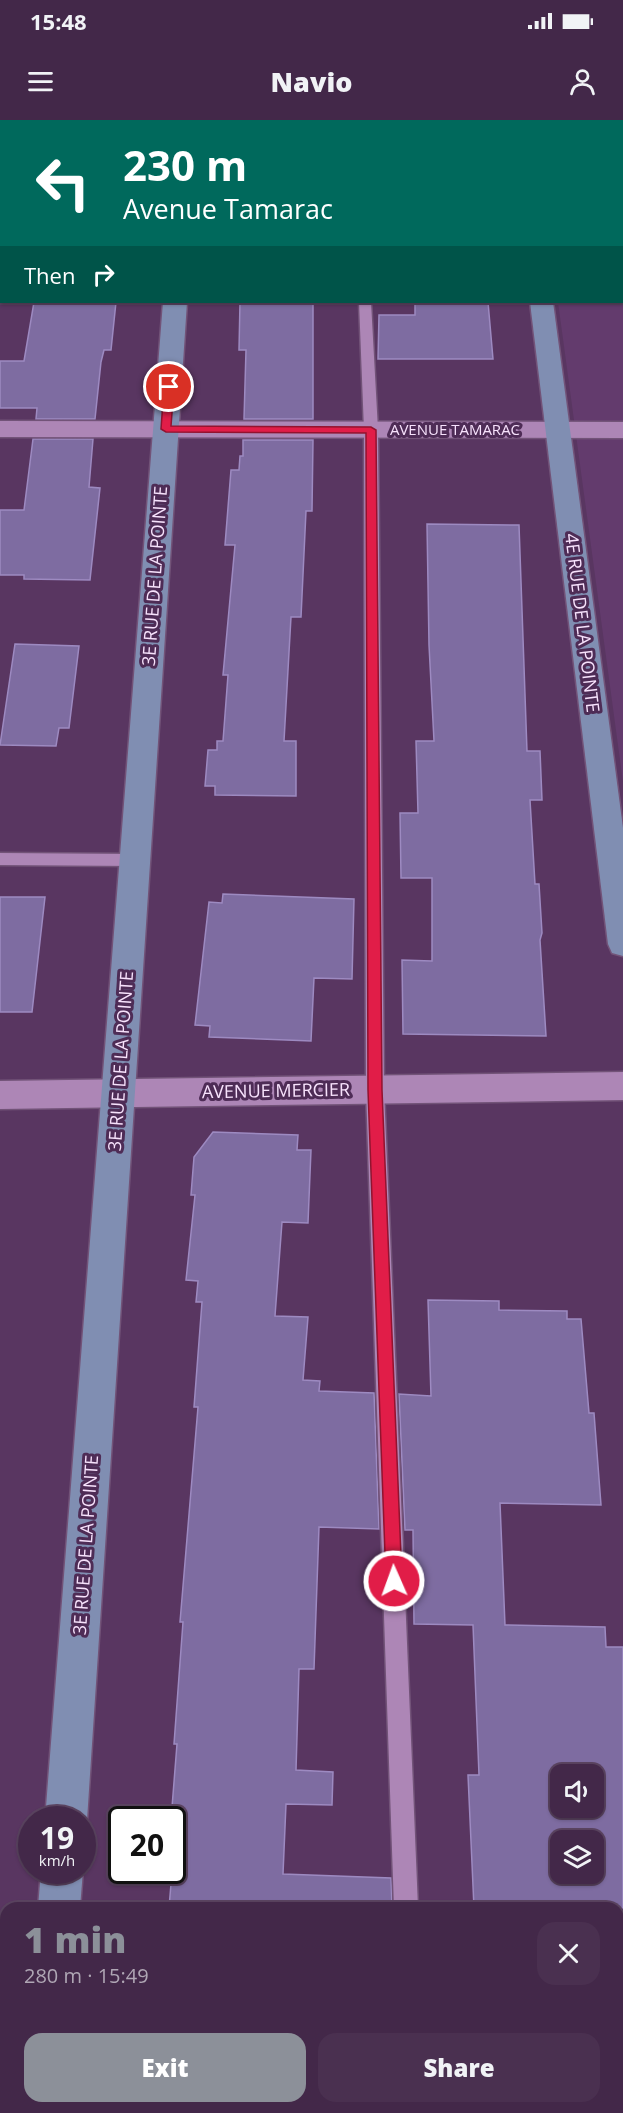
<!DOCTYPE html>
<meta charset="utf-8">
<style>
body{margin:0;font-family:"Open Sans",sans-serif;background:#4a3050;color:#f1f3f6;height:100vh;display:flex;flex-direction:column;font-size:22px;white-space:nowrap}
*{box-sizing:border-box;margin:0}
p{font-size:20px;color:#afa6b4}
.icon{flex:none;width:33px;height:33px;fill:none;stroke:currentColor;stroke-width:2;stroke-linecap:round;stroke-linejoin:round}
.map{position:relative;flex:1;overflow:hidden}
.side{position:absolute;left:0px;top:1782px;width:624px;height:212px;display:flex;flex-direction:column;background:#432849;border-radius:18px 18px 0 0;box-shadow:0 2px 4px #0004,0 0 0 2px #5b4461}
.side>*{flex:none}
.hud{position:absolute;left:0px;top:0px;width:624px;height:183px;box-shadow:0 2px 4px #0004,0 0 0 2px #5b4461;background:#00695c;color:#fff;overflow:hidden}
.tools{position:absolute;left:550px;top:1644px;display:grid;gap:12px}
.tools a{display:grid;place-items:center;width:54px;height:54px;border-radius:12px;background:#432849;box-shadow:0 2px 4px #0004,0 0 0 2px #5b4461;font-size:30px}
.speed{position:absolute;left:18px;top:1686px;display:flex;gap:12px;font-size:30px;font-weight:700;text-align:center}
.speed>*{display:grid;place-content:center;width:78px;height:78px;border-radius:50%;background:#432849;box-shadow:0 2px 4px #0004,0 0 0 2px #5b4461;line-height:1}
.speed small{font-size:15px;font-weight:400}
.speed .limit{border:3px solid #111;border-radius:9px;background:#fff;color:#111}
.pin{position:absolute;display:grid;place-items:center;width:51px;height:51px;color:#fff;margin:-26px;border:3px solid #fff;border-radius:50%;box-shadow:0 2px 6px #0007}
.me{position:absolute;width:66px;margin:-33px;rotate:358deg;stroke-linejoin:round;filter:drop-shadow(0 0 4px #0008)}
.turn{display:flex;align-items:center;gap:21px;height:126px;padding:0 24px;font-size:27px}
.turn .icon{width:78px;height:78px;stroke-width:2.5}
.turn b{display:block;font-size:42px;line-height:51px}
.then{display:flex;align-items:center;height:57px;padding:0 24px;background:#0003;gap:12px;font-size:22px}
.round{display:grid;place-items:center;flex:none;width:63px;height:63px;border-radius:18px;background:#4a3050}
.overview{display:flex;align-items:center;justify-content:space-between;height:102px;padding:0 24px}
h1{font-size:36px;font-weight:800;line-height:45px;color:#8c9099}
.primary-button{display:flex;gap:12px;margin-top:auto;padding:12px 24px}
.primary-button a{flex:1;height:69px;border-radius:18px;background:#8c9099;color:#fff;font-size:24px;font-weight:800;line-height:69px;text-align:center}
.primary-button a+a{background:#4a3050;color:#f1f3f6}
.status{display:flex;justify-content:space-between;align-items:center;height:42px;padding:0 30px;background:#432849;direction:ltr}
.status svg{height:16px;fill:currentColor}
header{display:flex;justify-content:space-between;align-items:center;height:78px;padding:0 24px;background:#432849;font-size:27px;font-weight:800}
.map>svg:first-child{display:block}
.built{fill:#633b6d}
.building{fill:#7e6ca1;stroke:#9d8ac1;stroke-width:1.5;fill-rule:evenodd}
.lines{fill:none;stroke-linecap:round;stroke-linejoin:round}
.lane-casing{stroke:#725378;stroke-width:3}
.street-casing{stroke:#725378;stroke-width:3}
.secondary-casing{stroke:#725378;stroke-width:3}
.primary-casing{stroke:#725378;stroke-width:3}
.lane{fill:#ad86b6;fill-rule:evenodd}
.street{fill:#ad86b6;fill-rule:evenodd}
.secondary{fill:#808eb2;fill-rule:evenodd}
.primary{fill:#5497ae;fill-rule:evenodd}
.route{fill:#e11d48;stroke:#92132f;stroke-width:1.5}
.labels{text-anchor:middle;stroke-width:6;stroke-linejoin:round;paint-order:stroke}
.far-street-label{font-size:15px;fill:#f7e2fc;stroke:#4e2c56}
.street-label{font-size:18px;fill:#f7e2fc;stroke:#4e2c56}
</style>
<div class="status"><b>15:48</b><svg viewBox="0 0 49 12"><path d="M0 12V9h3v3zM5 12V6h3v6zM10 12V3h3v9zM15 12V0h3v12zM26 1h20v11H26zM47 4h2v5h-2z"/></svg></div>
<header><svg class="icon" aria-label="menu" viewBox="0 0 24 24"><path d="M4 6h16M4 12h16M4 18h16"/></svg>Navio<svg class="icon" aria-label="person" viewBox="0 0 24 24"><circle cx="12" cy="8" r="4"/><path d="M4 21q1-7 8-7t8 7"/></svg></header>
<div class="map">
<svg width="623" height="1993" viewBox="0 0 623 1993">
<rect width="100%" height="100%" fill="#593661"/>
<!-- built -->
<polygon class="built" points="533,0 623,0 623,662 558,182 622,182 622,2"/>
<!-- building -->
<g class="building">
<polygon points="34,182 116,182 111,230 104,230 101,242 95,299 36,299 37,288 0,288 0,241 24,241"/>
<polygon points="240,182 313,182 313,299 244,299 246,230 239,230"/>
<polygon points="415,182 488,182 493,239 378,239 379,195 415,195"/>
<polygon points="33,319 93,319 89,367 100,368 90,460 24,459 24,455 0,455 0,390 24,390"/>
<polygon points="243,320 313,320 312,391 306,391 301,497 291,497 284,621 296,621 296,676 215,675 215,666 205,666 208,630 217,630 217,621 223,621 228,555 223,555 235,425 225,425 231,350 239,350 240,336 243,336"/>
<polygon points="427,404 519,405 527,631 540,631 542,680 530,680 535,764 539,764 542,813 540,820 546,916 403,914 402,840 432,841 432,758 401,758 400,693 418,693 416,621 434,621 429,525"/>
<polygon points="15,524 79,526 69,608 59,608 56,626 0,625"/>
<polygon points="223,774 354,779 352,859 314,858 311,921 209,917 210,906 195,905 209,782 222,783"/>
<polygon points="0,777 45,777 32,892 0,892"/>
<polygon points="213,1012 298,1015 297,1030 311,1030 308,1103 282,1102 275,1196 308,1197 303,1260 320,1261 319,1271 374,1273 379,1409 319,1407 314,1549 299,1549 296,1650 333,1652 332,1685 286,1684 283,1754 391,1758 392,1788 169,1788 172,1752 167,1751 172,1750 171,1700 177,1624 174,1624 183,1502 180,1502 198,1287 194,1287 202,1182 196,1182 198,1161 186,1160 195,1075 191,1075 194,1037"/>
<path d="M428,1180L499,1181V1190L567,1191V1199H581L589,1293H594L601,1385L500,1383L505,1505L605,1507L606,1527H623V1788H474L468,1655H479L473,1505L414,1504L413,1410H405L399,1274L431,1276ZM561,1654H594V1688H561ZM561,1720H594V1754H561Z"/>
</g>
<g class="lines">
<defs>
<g id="lane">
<rect x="351" y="0" width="12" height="2"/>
<polygon points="359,182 371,182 378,310 384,970 418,1788 394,1788 366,970 364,310"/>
<polygon points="0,733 135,734 141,736 143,740 141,744 135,746 0,745"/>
<rect x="402" y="1988" width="24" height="5"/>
</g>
<g id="street">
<polygon points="0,301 623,302 623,318 0,317"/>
<polygon points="623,952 623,980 0,989 0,961"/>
</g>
<g id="secondary">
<rect x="507" y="0" width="22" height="2"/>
<rect x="0" y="34" width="2" height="14"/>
<polygon points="163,182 187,182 87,1700 82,1710 82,1700 45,1700"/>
<polygon points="530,182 553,182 623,708 623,836 612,833 608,824"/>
<polygon points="82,1749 83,1750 80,1788 38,1788 41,1750"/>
<rect x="23" y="1988" width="44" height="5"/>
</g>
<g id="primary">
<polygon points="229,0 271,0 228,2"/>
<polygon points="0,1 6,2 2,2 2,13"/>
</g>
</defs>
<!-- lane casing -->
<use href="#lane" class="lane-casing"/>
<!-- street casing -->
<use href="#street" class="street-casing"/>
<!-- secondary casing -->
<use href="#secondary" class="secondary-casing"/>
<!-- primary casing -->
<use href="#primary" class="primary-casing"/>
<!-- lane -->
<use href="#lane" class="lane"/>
<!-- street -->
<use href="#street" class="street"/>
<!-- secondary -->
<use href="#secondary" class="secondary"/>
<!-- primary -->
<use href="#primary" class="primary"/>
</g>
<!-- route -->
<polygon class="route" points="169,263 174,267 171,306 371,307 376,310 382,970 402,1461 399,1466 394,1469 388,1466 386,1461 368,970 366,313 166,312 161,309 164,267"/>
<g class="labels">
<!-- far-street labels -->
<g class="far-street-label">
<text x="455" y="315">AVENUE TAMARAC</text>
</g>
<!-- street labels -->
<g class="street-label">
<text transform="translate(155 456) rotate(-86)" y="6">3E RUE DE LA POINTE</text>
<text transform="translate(582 503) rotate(83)" y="6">4E RUE DE LA POINTE</text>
<text transform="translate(121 941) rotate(-86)" y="6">3E RUE DE LA POINTE</text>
<text transform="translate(276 971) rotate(-1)" y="6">AVENUE MERCIER</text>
<text transform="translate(86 1425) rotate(-86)" y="6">3E RUE DE LA POINTE</text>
</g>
</g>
</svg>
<div class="tools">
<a><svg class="icon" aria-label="sound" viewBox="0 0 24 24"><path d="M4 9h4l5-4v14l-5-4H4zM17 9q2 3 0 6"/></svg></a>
<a><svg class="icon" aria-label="layers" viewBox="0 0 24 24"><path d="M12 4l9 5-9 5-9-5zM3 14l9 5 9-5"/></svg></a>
</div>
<div class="speed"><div>19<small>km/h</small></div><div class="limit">20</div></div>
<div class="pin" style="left:169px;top:267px;background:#d93025"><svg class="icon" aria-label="arrive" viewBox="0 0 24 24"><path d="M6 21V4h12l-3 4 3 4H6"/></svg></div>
<svg class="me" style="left:394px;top:1461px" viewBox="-20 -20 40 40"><circle r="17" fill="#e11d48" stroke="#fff" stroke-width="3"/><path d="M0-11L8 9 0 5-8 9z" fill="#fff"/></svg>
<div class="hud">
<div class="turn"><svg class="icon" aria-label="left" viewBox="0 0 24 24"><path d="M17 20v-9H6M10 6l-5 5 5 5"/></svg><div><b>230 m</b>Avenue Tamarac</div></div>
<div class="then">Then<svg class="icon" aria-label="right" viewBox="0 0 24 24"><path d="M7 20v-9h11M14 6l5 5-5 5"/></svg></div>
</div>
<section class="side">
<div class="overview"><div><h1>1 min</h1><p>280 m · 15:49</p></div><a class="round"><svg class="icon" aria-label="close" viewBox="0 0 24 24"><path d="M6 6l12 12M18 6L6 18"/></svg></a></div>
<div class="primary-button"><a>Exit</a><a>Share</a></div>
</section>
</div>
